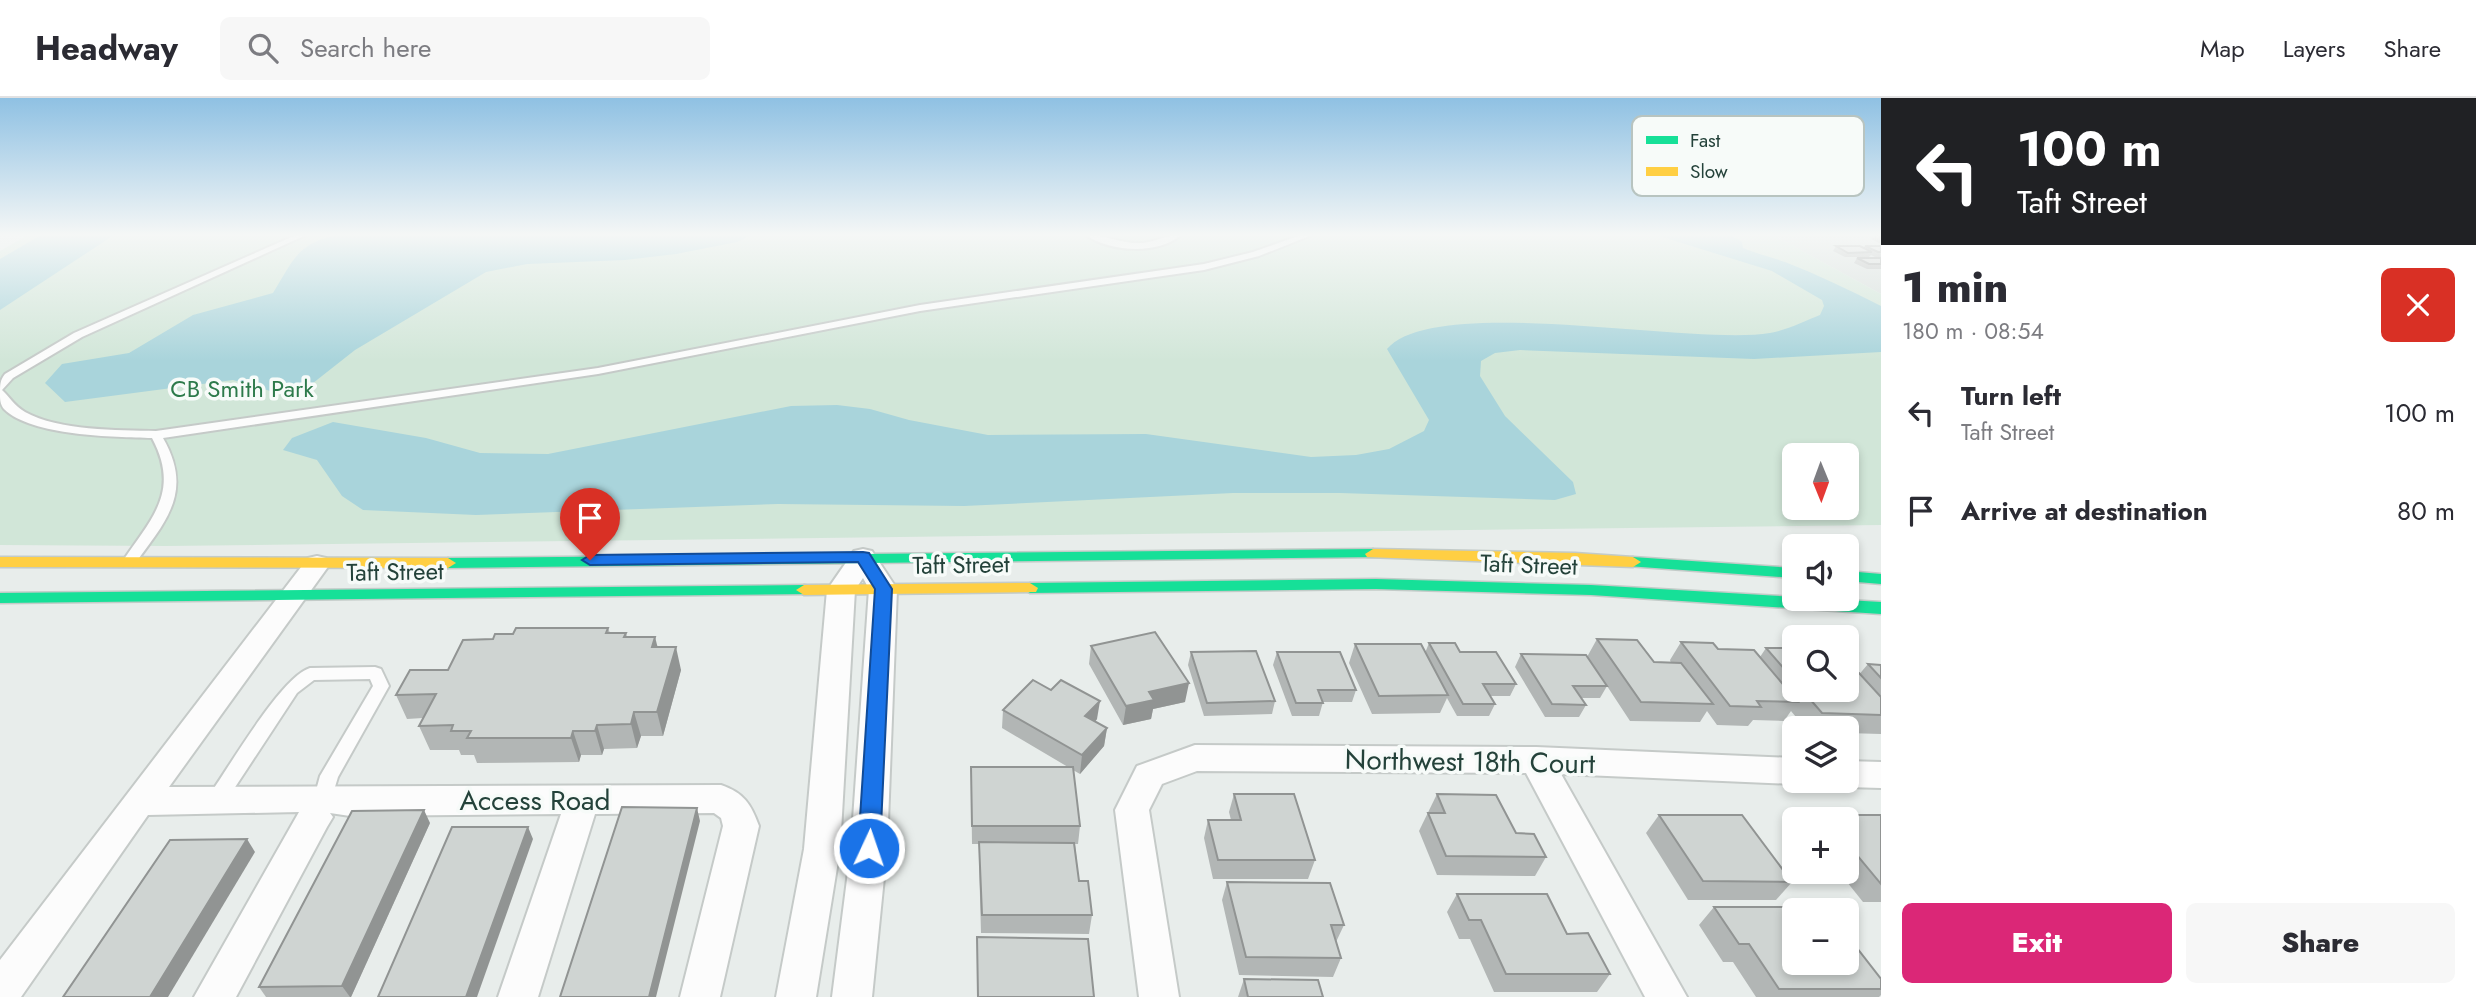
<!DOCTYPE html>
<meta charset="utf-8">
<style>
body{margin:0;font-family:Jost,sans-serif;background:#f7f7f7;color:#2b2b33;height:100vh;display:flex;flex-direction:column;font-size:26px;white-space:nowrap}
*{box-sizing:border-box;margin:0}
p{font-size:23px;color:#7c7c81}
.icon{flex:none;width:38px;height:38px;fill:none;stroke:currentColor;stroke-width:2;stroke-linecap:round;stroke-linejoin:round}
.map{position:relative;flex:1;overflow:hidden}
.details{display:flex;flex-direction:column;background:#fff;width:595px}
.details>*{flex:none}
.guide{background:#202124;color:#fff;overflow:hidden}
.needle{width:46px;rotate:179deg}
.tools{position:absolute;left:1782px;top:345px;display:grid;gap:14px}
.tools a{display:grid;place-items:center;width:77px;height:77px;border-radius:10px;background:#fff;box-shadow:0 4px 10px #0003;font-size:35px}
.pin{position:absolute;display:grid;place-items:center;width:60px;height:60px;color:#fff;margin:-72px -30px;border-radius:50% 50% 50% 0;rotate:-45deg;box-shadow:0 0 7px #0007}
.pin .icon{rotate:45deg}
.me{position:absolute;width:77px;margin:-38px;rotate:3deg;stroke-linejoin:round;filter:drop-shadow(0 0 5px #0008)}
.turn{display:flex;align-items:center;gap:24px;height:147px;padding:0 21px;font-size:32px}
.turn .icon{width:91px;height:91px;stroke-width:2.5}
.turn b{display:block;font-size:49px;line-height:60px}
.round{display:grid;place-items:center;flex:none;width:74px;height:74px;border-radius:10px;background:#f7f7f7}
.summary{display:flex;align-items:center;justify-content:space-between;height:119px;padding:0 21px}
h1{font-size:42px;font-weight:800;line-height:52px}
.cta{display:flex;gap:14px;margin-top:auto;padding:14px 21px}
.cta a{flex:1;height:80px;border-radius:10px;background:#db2777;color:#fff;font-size:28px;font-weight:800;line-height:80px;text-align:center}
.cta a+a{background:#f7f7f7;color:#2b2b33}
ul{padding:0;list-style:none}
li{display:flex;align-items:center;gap:21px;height:98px;padding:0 21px}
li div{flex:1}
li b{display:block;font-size:26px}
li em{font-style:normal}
header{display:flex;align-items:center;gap:42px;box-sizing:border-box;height:98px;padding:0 35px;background:#fff;border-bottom:2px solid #e1e1e2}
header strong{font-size:33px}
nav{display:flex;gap:38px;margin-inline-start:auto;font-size:24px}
.search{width:490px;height:63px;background:#f7f7f7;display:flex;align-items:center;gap:18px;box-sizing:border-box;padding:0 24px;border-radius:10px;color:#7c7c81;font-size:26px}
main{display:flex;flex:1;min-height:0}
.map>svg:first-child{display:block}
.built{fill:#d6dedb}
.green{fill:#d1e6d8;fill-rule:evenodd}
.water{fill:#a9d4db}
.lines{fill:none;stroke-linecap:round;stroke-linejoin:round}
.lane-casing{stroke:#c5cac8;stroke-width:4}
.street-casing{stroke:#c5cac8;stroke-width:4}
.fast-casing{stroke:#c3cbc8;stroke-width:3}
.slow-casing{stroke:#c3cbc8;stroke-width:3}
.lane{fill:#fcfcfc;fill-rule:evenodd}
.street{fill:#fcfcfc;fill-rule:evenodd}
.fast{fill:#16e098;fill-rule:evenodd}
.slow{fill:#ffcf43;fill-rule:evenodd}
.wall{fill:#b2b6b5}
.shaded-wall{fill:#919493}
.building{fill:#cfd4d2;stroke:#919493;stroke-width:2}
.route{fill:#1a73e8;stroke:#114b97;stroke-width:2}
.labels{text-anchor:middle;stroke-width:7;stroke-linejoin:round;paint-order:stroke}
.park-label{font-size:24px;fill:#2d7a4b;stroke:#f7fbf9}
.street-label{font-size:24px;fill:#24423a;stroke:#f7fbf9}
.near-street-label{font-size:28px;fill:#24423a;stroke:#f7fbf9}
.key{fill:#f7fbf9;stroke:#b8c4c0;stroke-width:2}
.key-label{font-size:19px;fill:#24423a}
</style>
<header>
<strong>Headway</strong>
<div class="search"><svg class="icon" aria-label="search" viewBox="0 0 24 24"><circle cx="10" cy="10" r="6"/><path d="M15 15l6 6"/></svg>Search here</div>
<nav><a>Map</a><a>Layers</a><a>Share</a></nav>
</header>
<main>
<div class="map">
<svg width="1881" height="899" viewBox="0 0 1881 899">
<rect width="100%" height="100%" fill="#e8edeb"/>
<!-- built -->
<polygon class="built" points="1773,137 1881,137 1881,196"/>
<!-- green -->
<path class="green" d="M28,137H1773L1881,196V427L166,448L0,447V153ZM1794,357H1846V410H1794Z"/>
<!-- water -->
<g class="water">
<polygon points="41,137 114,137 0,212 0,161"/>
<path d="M335,137H752L737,144L676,156L625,162L527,166L486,174L355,252L294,300L233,282L65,304L45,285L62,266L129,255L193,217L273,195C293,163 296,147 335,137Z"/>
<path d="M1656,137H1731L1742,144L1743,150C1757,156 1771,159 1785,164C1818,177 1850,192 1881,208V254L1754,261L1520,252L1495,255L1481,263L1480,278L1505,318L1573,384L1576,396L1555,402L1340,395H1233L964,408L778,406L476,417L363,412L342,398L317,362L283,352L292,340L333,324L426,340L480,355L548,356L791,308L837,307L870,311L909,322L988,337L1146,336L1311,359L1356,357L1389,351L1424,333L1429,322L1387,251C1435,195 1690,248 1770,235C1787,232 1805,223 1820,217L1824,208L1822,202L1772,173Z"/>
</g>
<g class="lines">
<defs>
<g id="lane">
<path d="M296,137H306L82,239L13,280L2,292C10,299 13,307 25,314C59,333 117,332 156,333L598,270L920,207L1204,166L1253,154L1301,137H1312L1259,158L1204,172L920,213L598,276L163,340C194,394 166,423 134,467H124L122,464C151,421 181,394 152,340C115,339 31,338 4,311C0,306 0,301 0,296C0,287 0,282 5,276L74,235Z"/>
<path d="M1086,137C1103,136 1119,145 1137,145C1153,146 1167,136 1181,137C1158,157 1110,154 1086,137Z"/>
<path d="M375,569L381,571L389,588L338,679L328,712L321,715L314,712L312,707L320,678L373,588L370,581L314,582L297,595L224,706L217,708L210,706L208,701L210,696C230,668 281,579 310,570Z"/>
</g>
<g id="street">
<polygon points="863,451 872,453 897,491 887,750 872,899 832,899 851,750 869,491 863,480 855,492 840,751 816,899 776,899 804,751 827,492 854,453"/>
<path d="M317,458L326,460L330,466L169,689L721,687C744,695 751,706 759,728L720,899H680L723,728L721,720L714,715L595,716L538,899H498L561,716L350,718L330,715L333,719L327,729L236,899H194L299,714L148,717L21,899H0V862L308,460Z"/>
<polygon points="1195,647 1536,649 1794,660 1794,682 1805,682 1794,686 1561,676 1687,899 1645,899 1526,675 1197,673 1162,686 1149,712 1179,899 1139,899 1115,712 1137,668"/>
<polygon points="1846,663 1881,664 1881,690 1846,689 1834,685 1833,682 1846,682"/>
</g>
<g id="fast">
<polygon points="1373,451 1381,456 1379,459 448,470 440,465 448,460"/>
<polygon points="1633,459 1794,470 1794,480 1627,468 1625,464 1627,460"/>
<polygon points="1846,473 1881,476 1881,486 1846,483"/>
<polygon points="1376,481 1591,487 1881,504 1881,516 1591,497 1376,491 1030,495 1022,490 1030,485"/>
<polygon points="804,487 810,488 812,492 810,496 0,505 0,495"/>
</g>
<g id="slow">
<polygon points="1373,451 1575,455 1633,459 1641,464 1633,469 1367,459 1365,456"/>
<polygon points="0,459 448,460 456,465 448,470 0,469"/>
<polygon points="1030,485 1038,490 1036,494 804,497 796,492 804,487"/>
</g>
</defs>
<!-- lane casing -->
<use href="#lane" class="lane-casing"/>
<!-- street casing -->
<use href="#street" class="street-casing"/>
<!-- fast casing -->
<use href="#fast" class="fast-casing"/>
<!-- slow casing -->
<use href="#slow" class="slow-casing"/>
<!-- lane -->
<use href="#lane" class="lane"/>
<!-- street -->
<use href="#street" class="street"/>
<!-- fast -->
<use href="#fast" class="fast"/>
<!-- slow -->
<use href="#slow" class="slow"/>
</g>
<!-- wall -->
<g class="wall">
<polygon points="1874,137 1881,137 1881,146 1871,141"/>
<polygon points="1836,148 1864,150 1865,148 1881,148 1881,159 1875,159 1871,157 1869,159 1845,159 1833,153"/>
<polygon points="1857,160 1881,160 1881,171 1867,171 1854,165"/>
<polygon points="608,530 610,535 626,535 627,539 658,549 681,572 663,638 641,638 637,650 604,651 602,657 581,657 579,664 477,665 474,657 461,657 459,652 430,652 419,628 423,620 407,621 396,597 448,572 493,541 513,536"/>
<polygon points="1597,541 1654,564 1671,565 1670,562 1681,544 1760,559 1766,550 1794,550 1794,592 1846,592 1868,566 1881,567 1881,636 1846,635 1846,630 1805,630 1791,613 1784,623 1753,622 1748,628 1717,627 1707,613 1700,624 1630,623 1607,588 1600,600 1581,600 1586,607 1579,619 1545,619 1515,569 1521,556 1587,559"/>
<polygon points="1429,545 1460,554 1516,586 1510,598 1490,598 1495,606 1489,618 1457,618 1447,600 1440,615 1372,616 1349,565 1355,546 1425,555"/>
<polygon points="1091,548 1185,604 1153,611 1151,621 1123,627 1089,566"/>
<polygon points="1191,554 1275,603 1272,616 1204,618 1188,567"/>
<polygon points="1277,554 1356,592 1352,604 1323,604 1319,618 1292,618 1273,567"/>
<polygon points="1003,612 1097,621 1095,624 1107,630 1104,648 1080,676 1073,672 1080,728 1078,746 1075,746 1079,783 1092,817 1089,836 981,835 979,763 979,746 972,746 971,669 1068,669 1002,630"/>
<polygon points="1234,696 1315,762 1308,781 1213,781 1204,740 1208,722 1231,722 1229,714"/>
<polygon points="1437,696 1516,735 1546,759 1535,778 1437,777 1419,733"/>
<polygon points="1659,717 1792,784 1776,802 1688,802 1646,735"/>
<polygon points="1824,717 1881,717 1881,804 1863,804 1839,774 1846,774 1846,721 1821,721"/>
<polygon points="430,725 351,899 266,899 259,889"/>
<polygon points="1227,784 1344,827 1336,844 1341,860 1333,879 1239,877 1222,802"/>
<polygon points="1457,796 1567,836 1610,876 1597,894 1494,894 1470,841 1459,841 1447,814"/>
<polygon points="1714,809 1881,881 1881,897 1879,899 1756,899 1733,864 1723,864 1699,827"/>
<polygon points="977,839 1094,899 977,899"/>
<polygon points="1244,881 1323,899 1238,899"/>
</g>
<!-- shaded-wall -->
<g class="shaded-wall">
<polygon points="655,539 661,562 652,549"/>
<polygon points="676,549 681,572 663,638 657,614"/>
<polygon points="1189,585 1185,604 1153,611 1151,621 1123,627 1126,608 1149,594"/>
<polygon points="1100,603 1097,621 1083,637 1085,618"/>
<polygon points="634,614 641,638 637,650 631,626"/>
<polygon points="597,627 604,651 602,657 595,633"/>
<polygon points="1107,630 1104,648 1080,676 1082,657"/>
<polygon points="573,633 581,657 579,664 571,640"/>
<polygon points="697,710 700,723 656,899 649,899"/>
<polygon points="424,712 430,725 351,899 350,899 342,888"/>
<polygon points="528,729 533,741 477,899 466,899"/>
<polygon points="247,741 255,754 168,899 150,899"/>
</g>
<!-- building -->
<g class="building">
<polygon points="1836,148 1860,148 1872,154 1848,155"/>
<polygon points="1865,148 1881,148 1881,154 1878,154"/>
<polygon points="1857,160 1881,160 1881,166 1869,166"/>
<polygon points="516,530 608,530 606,535 626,535 624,539 655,539 652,549 676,549 657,614 634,614 631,626 597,627 595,633 573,633 571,640 467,640 471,633 451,633 453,627 419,628 436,596 396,597 410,572 448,572 463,542 493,541 495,536 513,536"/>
<polygon points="1155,534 1189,585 1149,594 1154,602 1126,608 1091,548"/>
<polygon points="1597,541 1637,542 1654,564 1681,565 1713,606 1641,604"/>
<polygon points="1681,544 1713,545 1718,551 1754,552 1798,604 1757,603 1761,609 1730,608"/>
<polygon points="1429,545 1455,545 1460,554 1496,554 1516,586 1483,586 1495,606 1463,606"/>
<polygon points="1355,546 1421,546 1448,597 1379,598"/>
<polygon points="1766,550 1794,550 1794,582"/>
<polygon points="1256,553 1275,603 1207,605 1191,554"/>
<polygon points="1277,554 1340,554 1356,592 1318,592 1323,605 1296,605"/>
<polygon points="1521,556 1586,557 1607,588 1573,588 1586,607 1552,606"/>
<polygon points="1868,566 1881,567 1881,580"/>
<polygon points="1846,575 1859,575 1881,599 1881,617 1822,615 1802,592 1846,592"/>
<polygon points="1033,582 1051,592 1061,582 1100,603 1085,618 1107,630 1082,657 1003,612"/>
<polygon points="971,669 1073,669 1080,728 972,728"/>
<polygon points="1234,696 1294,696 1315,762 1218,762 1208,722 1241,722"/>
<polygon points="1437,696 1496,697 1516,735 1534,736 1546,759 1446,758 1428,715 1445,715"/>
<polygon points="622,709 697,710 649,899 560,899"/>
<polygon points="424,712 342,888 259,889 352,713"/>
<polygon points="1659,717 1742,717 1792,784 1703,783"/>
<polygon points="1824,717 1881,717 1881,786 1846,744 1846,721 1828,721"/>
<polygon points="452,729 528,729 466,899 378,899"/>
<polygon points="247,741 150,899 63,899 170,742"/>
<polygon points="979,744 1074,745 1079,783 1088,783 1092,817 982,817"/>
<polygon points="1227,784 1330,785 1344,827 1331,827 1341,860 1246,859"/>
<polygon points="1457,796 1547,796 1567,836 1588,835 1610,876 1506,876 1481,822 1469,822"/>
<polygon points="1714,809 1826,809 1828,812 1794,812 1794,864 1846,864 1846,836 1881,881 1881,891 1779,891 1749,846 1739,846"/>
<polygon points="977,839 1088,841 1094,899 978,899"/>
<polygon points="1244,881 1318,882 1323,899 1248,899"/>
</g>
<!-- sky -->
<linearGradient id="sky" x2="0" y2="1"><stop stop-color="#8fc1e3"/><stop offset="0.52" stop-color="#f5f7f6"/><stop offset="1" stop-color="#f5f7f6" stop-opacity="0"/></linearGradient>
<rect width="1881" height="263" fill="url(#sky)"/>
<!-- route -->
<polygon class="route" points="863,454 869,455 892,491 880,750 876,756 869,759 861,756 858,750 875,491 858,464 590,467 582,462 590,457"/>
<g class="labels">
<!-- park labels -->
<g class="park-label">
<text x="242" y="299">CB Smith Park</text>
</g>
<!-- street labels -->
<g class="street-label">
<text transform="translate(961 467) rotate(-1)" y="8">Taft Street</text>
<text transform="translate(1529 467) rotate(2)" y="8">Taft Street</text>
<text transform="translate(395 474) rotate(-1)" y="8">Taft Street</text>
</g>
<!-- near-street labels -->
<g class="near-street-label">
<text transform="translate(1470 663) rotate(1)" y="10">Northwest 18th Court</text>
<text x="535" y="712">Access Road</text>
</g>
</g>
<!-- legend -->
<rect x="1632" y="18" width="232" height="80" rx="10" class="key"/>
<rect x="1646" y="38" width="32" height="8" fill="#16e098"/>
<rect x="1646" y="69" width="32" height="9" fill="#ffcf43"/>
<g class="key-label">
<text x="1690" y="49">Fast</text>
<text x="1690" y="80">Slow</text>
</g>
</svg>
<div class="tools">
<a><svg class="needle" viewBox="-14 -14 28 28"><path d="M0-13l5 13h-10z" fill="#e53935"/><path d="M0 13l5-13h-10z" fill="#7c7c81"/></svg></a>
<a><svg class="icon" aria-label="sound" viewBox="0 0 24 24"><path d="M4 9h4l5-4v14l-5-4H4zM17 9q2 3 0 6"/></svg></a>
<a><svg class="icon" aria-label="search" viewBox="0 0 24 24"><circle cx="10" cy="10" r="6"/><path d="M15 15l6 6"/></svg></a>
<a><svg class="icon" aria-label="layers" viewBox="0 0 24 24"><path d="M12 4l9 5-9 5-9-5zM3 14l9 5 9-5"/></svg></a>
<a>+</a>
<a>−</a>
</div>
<div class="pin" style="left:590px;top:462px;background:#d93025"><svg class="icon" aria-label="arrive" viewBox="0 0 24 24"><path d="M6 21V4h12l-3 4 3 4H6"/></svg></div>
<svg class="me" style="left:869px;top:750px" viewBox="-20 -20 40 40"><circle r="17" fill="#1a73e8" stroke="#fff" stroke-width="3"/><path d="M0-11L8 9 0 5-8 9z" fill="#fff"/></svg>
</div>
<section class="details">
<div class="guide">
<div class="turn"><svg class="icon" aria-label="left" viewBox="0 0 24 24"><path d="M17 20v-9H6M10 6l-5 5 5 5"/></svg><div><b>100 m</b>Taft Street</div></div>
</div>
<div class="summary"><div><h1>1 min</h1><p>180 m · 08:54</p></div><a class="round" style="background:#d93025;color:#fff"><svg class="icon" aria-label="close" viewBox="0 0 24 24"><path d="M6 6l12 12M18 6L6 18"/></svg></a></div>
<ul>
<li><svg class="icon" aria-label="left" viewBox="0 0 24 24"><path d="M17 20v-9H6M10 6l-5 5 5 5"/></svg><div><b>Turn left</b><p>Taft Street</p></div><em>100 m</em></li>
<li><svg class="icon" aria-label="arrive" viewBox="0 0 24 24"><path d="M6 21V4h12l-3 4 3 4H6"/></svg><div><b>Arrive at destination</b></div><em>80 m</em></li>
</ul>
<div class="cta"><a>Exit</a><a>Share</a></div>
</section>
</main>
